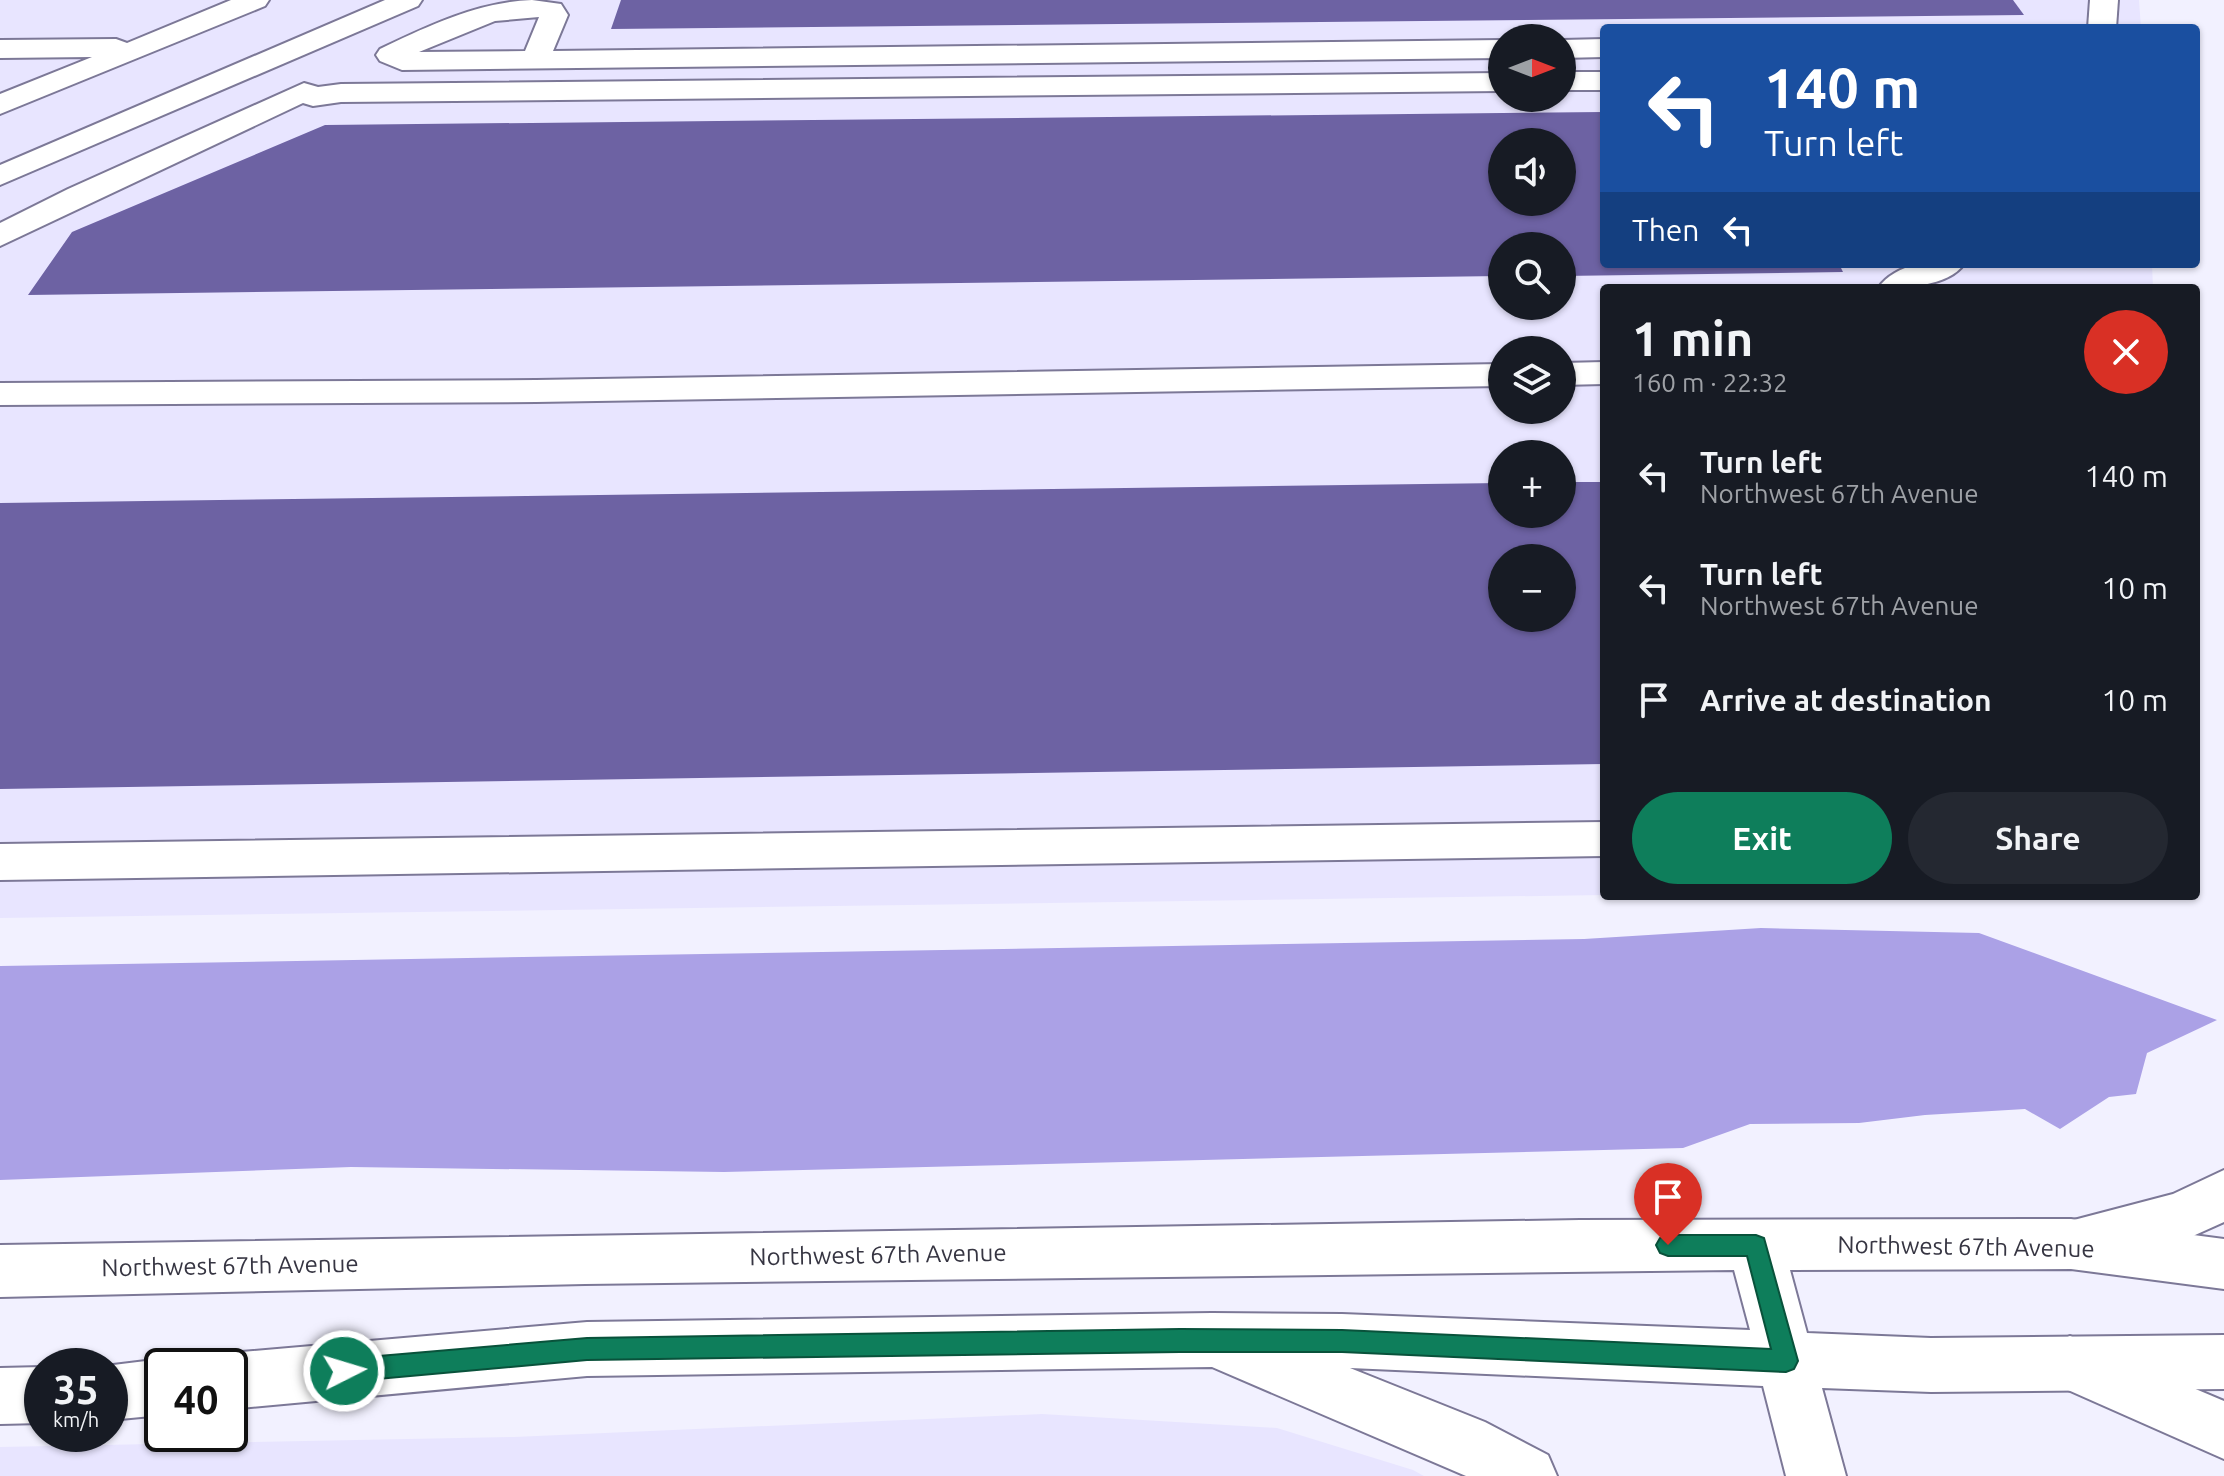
<!DOCTYPE html>
<meta charset="utf-8">
<style>
body{margin:0;font-family:Ubuntu,sans-serif;background:#242831;color:#f1f3f6;height:100vh;display:flex;flex-direction:column;font-size:30px;white-space:nowrap}
*{box-sizing:border-box;margin:0}
p{font-size:26px;color:#9ea1a6}
.icon{flex:none;width:44px;height:44px;fill:none;stroke:currentColor;stroke-width:2;stroke-linecap:round;stroke-linejoin:round}
.map{position:relative;flex:1;overflow:hidden}
.drawer{position:absolute;left:1600px;top:284px;width:600px;height:616px;display:flex;flex-direction:column;background:#171b24;border-radius:8px;box-shadow:0 2px 6px #0004}
.drawer>*{flex:none}
.guide{position:absolute;left:1600px;top:24px;width:600px;height:244px;border-radius:8px;box-shadow:0 2px 6px #0004;background:#1a4fa0;color:#fff;overflow:hidden}
.needle{width:52px;rotate:90deg}
.tools{position:absolute;left:1488px;top:24px;display:grid;gap:16px}
.tools a{display:grid;place-items:center;width:88px;height:88px;border-radius:50%;background:#171b24;box-shadow:0 2px 6px #0004;font-size:40px}
.speed{position:absolute;left:24px;top:1348px;display:flex;gap:16px;font-size:40px;font-weight:700;text-align:center}
.speed>*{display:grid;place-content:center;width:104px;height:104px;border-radius:50%;background:#171b24;box-shadow:0 2px 6px #0004;line-height:1}
.speed small{font-size:20px;font-weight:400}
.speed .limit{border:4px solid #111;border-radius:12px;background:#fff;color:#111}
.pin{position:absolute;display:grid;place-items:center;width:68px;height:68px;color:#fff;margin:-82px -34px;border-radius:50% 50% 50% 0;rotate:-45deg;box-shadow:0 0 8px #0007}
.pin .icon{rotate:45deg}
.me{position:absolute;width:88px;margin:-44px;rotate:85deg;stroke-linejoin:round;filter:drop-shadow(0 0 6px #0008)}
.turn{display:flex;align-items:center;gap:28px;height:168px;padding:0 32px;font-size:36px}
.turn .icon{width:104px;height:104px;stroke-width:2.5}
.turn b{display:block;font-size:56px;line-height:68px}
.then{display:flex;align-items:center;height:76px;padding:0 32px;background:#0003;gap:16px;font-size:30px}
.round{display:grid;place-items:center;flex:none;width:84px;height:84px;border-radius:42px;background:#242831}
.headline{display:flex;align-items:center;justify-content:space-between;height:136px;padding:0 32px}
h1{font-size:48px;font-weight:700;line-height:60px}
.cta{display:flex;gap:16px;margin-top:auto;padding:16px 32px}
.cta a{flex:1;height:92px;border-radius:48px;background:#0e7e5b;color:#fff;font-size:32px;font-weight:700;line-height:92px;text-align:center}
.cta a+a{background:#242831;color:#f1f3f6}
ul{padding:0;list-style:none}
li{display:flex;align-items:center;gap:24px;height:112px;padding:0 32px}
li div{flex:1}
li b{display:block;font-size:30px}
li em{font-style:normal}
.map>svg:first-child{display:block}
.built{fill:#e8e5ff;fill-rule:evenodd}
.water{fill:#aba1e6}
.building{fill:#6d62a3;fill-rule:evenodd}
.lines{fill:none;stroke-linecap:round;stroke-linejoin:round}
.minor-casing{stroke:#7c7897;stroke-width:4}
.major-casing{stroke:#7c7897;stroke-width:4}
.minor{fill:#fff;fill-rule:evenodd}
.major{fill:#fff;fill-rule:evenodd}
.route{fill:#0e7e5b;stroke:#09523b;stroke-width:2}
.labels{text-anchor:middle;stroke-width:8;stroke-linejoin:round;paint-order:stroke}
.near-street-label{font-size:24px;fill:#363542;stroke:#fff}
</style>
<div class="map">
<svg width="2224" height="1476" viewBox="0 0 2224 1476">
<rect width="100%" height="100%" fill="#f2f1ff"/>
<!-- built -->
<g class="built">
<path d="M0,0H2139L2141,28H1604V264H2152L2153,288H1604V895L0,918ZM1502,38H1562V98H1502ZM1502,142H1562V202H1502ZM1502,246H1562V306H1502ZM1502,350H1562V410H1502ZM1502,454H1562V514H1502ZM1502,558H1562V618H1502Z"/>
<polygon points="1042,1414 1277,1428 1413,1470 1424,1476 0,1476 0,1447 514,1437"/>
</g>
<!-- water -->
<polygon class="water" points="1761,928 1979,933 2217,1020 2147,1053 2136,1094 2109,1097 2060,1129 2025,1109 1925,1115 1859,1123 1750,1124 1683,1148 724,1172 351,1167 0,1180 0,966 1584,939"/>
<!-- building -->
<g class="building">
<polygon points="621,0 2013,0 2024,15 611,29"/>
<path d="M1604,112V264H1839L1843,272L1562,276V246H1502V276L28,295L72,232L325,125ZM1502,142H1562V202H1502Z"/>
<path d="M1562,482H1604V764L0,789V503L1502,483V514H1562ZM1502,558H1562V618H1502Z"/>
</g>
<g class="lines">
<defs>
<g id="minor">
<polygon points="231,0 269,0 265,6 0,114 0,94 92,57 0,58 0,40 116,39 127,43"/>
<polygon points="385,0 422,0 418,6 0,185 0,165"/>
<path d="M532,0L561,4L568,15L553,51L1502,40V58L402,70L380,61L376,55L380,49C428,26 478,2 532,0ZM539,17L525,51L419,52L495,21Z"/>
<polygon points="2090,0 2118,0 2116,28 2088,28"/>
<polygon points="1604,39 1604,57 1562,58 1562,40"/>
<rect x="1562" y="72" width="42" height="18"/>
<polygon points="1502,73 1502,91 341,102 313,106 303,103 0,246 0,223 68,189 304,83 318,87 341,84"/>
<path d="M1916,264H1964C1948,287 1903,288 1878,288C1887,275 1901,269 1916,264Z"/>
<polygon points="1604,362 1604,384 1562,385 1562,363"/>
<polygon points="1502,364 1502,386 536,402 0,405 0,383 536,380"/>
<polygon points="1604,822 1604,856 0,880 0,844"/>
<polygon points="2071,1219 2224,1239 2224,1289 2071,1269 1790,1270 1807,1333 1931,1338 2224,1335 2224,1389 1931,1392 1822,1388 1846,1476 1786,1476 1763,1386 1350,1368 1485,1422 1548,1455 1557,1476 1466,1476 1212,1367 587,1376 230,1409 230,1366 207,1366 209,1361 230,1353 587,1322 1212,1313 1342,1314 1750,1330 1734,1270 585,1284 0,1297 0,1245 1580,1220"/>
<polygon points="162,1359 180,1366 162,1366 162,1415 110,1420 110,1366 105,1366"/>
<polygon points="42,1367 42,1423 0,1424 0,1368"/>
</g>
<g id="major">
<polygon points="2224,1170 2224,1222 2184,1240 2071,1269 2051,1262 2043,1244 2051,1226 2173,1194"/>
<polygon points="2070,1336 2224,1401 2224,1459 2050,1382 2041,1363 2050,1344"/>
</g>
</defs>
<!-- minor casing -->
<use href="#minor" class="minor-casing"/>
<!-- major casing -->
<use href="#major" class="major-casing"/>
<!-- minor -->
<use href="#minor" class="minor"/>
<!-- major -->
<use href="#major" class="major"/>
</g>
<!-- route -->
<polygon class="route" points="1668,1235 1756,1235 1764,1238 1798,1361 1794,1369 1786,1372 1342,1352 1180,1352 587,1360 344,1382 335,1379 332,1371 335,1363 344,1359 587,1338 1180,1329 1342,1330 1771,1349 1747,1256 1668,1256 1660,1253 1656,1245 1660,1238"/>
<g class="labels">
<!-- near-street labels -->
<g class="near-street-label">
<text transform="translate(1966 1247) rotate(1)" y="8">Northwest 67th Avenue</text>
<text transform="translate(878 1255) rotate(-1)" y="8">Northwest 67th Avenue</text>
<text transform="translate(230 1266) rotate(-1)" y="8">Northwest 67th Avenue</text>
</g>
</g>
</svg>
<div class="tools">
<a><svg class="needle" viewBox="-14 -14 28 28"><path d="M0-13l5 13h-10z" fill="#e53935"/><path d="M0 13l5-13h-10z" fill="#9ea1a6"/></svg></a>
<a><svg class="icon" aria-label="sound" viewBox="0 0 24 24"><path d="M4 9h4l5-4v14l-5-4H4zM17 9q2 3 0 6"/></svg></a>
<a><svg class="icon" aria-label="search" viewBox="0 0 24 24"><circle cx="10" cy="10" r="6"/><path d="M15 15l6 6"/></svg></a>
<a><svg class="icon" aria-label="layers" viewBox="0 0 24 24"><path d="M12 4l9 5-9 5-9-5zM3 14l9 5 9-5"/></svg></a>
<a>+</a>
<a>−</a>
</div>
<div class="speed"><div>35<small>km/h</small></div><div class="limit">40</div></div>
<div class="pin" style="left:1668px;top:1245px;background:#d93025"><svg class="icon" aria-label="arrive" viewBox="0 0 24 24"><path d="M6 21V4h12l-3 4 3 4H6"/></svg></div>
<svg class="me" style="left:344px;top:1371px" viewBox="-20 -20 40 40"><circle r="17" fill="#0e7e5b" stroke="#fff" stroke-width="3"/><path d="M0-11L8 9 0 5-8 9z" fill="#fff"/></svg>
<div class="guide">
<div class="turn"><svg class="icon" aria-label="left" viewBox="0 0 24 24"><path d="M17 20v-9H6M10 6l-5 5 5 5"/></svg><div><b>140 m</b>Turn left</div></div>
<div class="then">Then<svg class="icon" aria-label="left" viewBox="0 0 24 24"><path d="M17 20v-9H6M10 6l-5 5 5 5"/></svg></div>
</div>
<section class="drawer">
<div class="headline"><div><h1>1 min</h1><p>160 m · 22:32</p></div><a class="round" style="background:#d93025;color:#fff"><svg class="icon" aria-label="close" viewBox="0 0 24 24"><path d="M6 6l12 12M18 6L6 18"/></svg></a></div>
<ul>
<li><svg class="icon" aria-label="left" viewBox="0 0 24 24"><path d="M17 20v-9H6M10 6l-5 5 5 5"/></svg><div><b>Turn left</b><p>Northwest 67th Avenue</p></div><em>140 m</em></li>
<li><svg class="icon" aria-label="left" viewBox="0 0 24 24"><path d="M17 20v-9H6M10 6l-5 5 5 5"/></svg><div><b>Turn left</b><p>Northwest 67th Avenue</p></div><em>10 m</em></li>
<li><svg class="icon" aria-label="arrive" viewBox="0 0 24 24"><path d="M6 21V4h12l-3 4 3 4H6"/></svg><div><b>Arrive at destination</b></div><em>10 m</em></li>
</ul>
<div class="cta"><a>Exit</a><a>Share</a></div>
</section>
</div>
